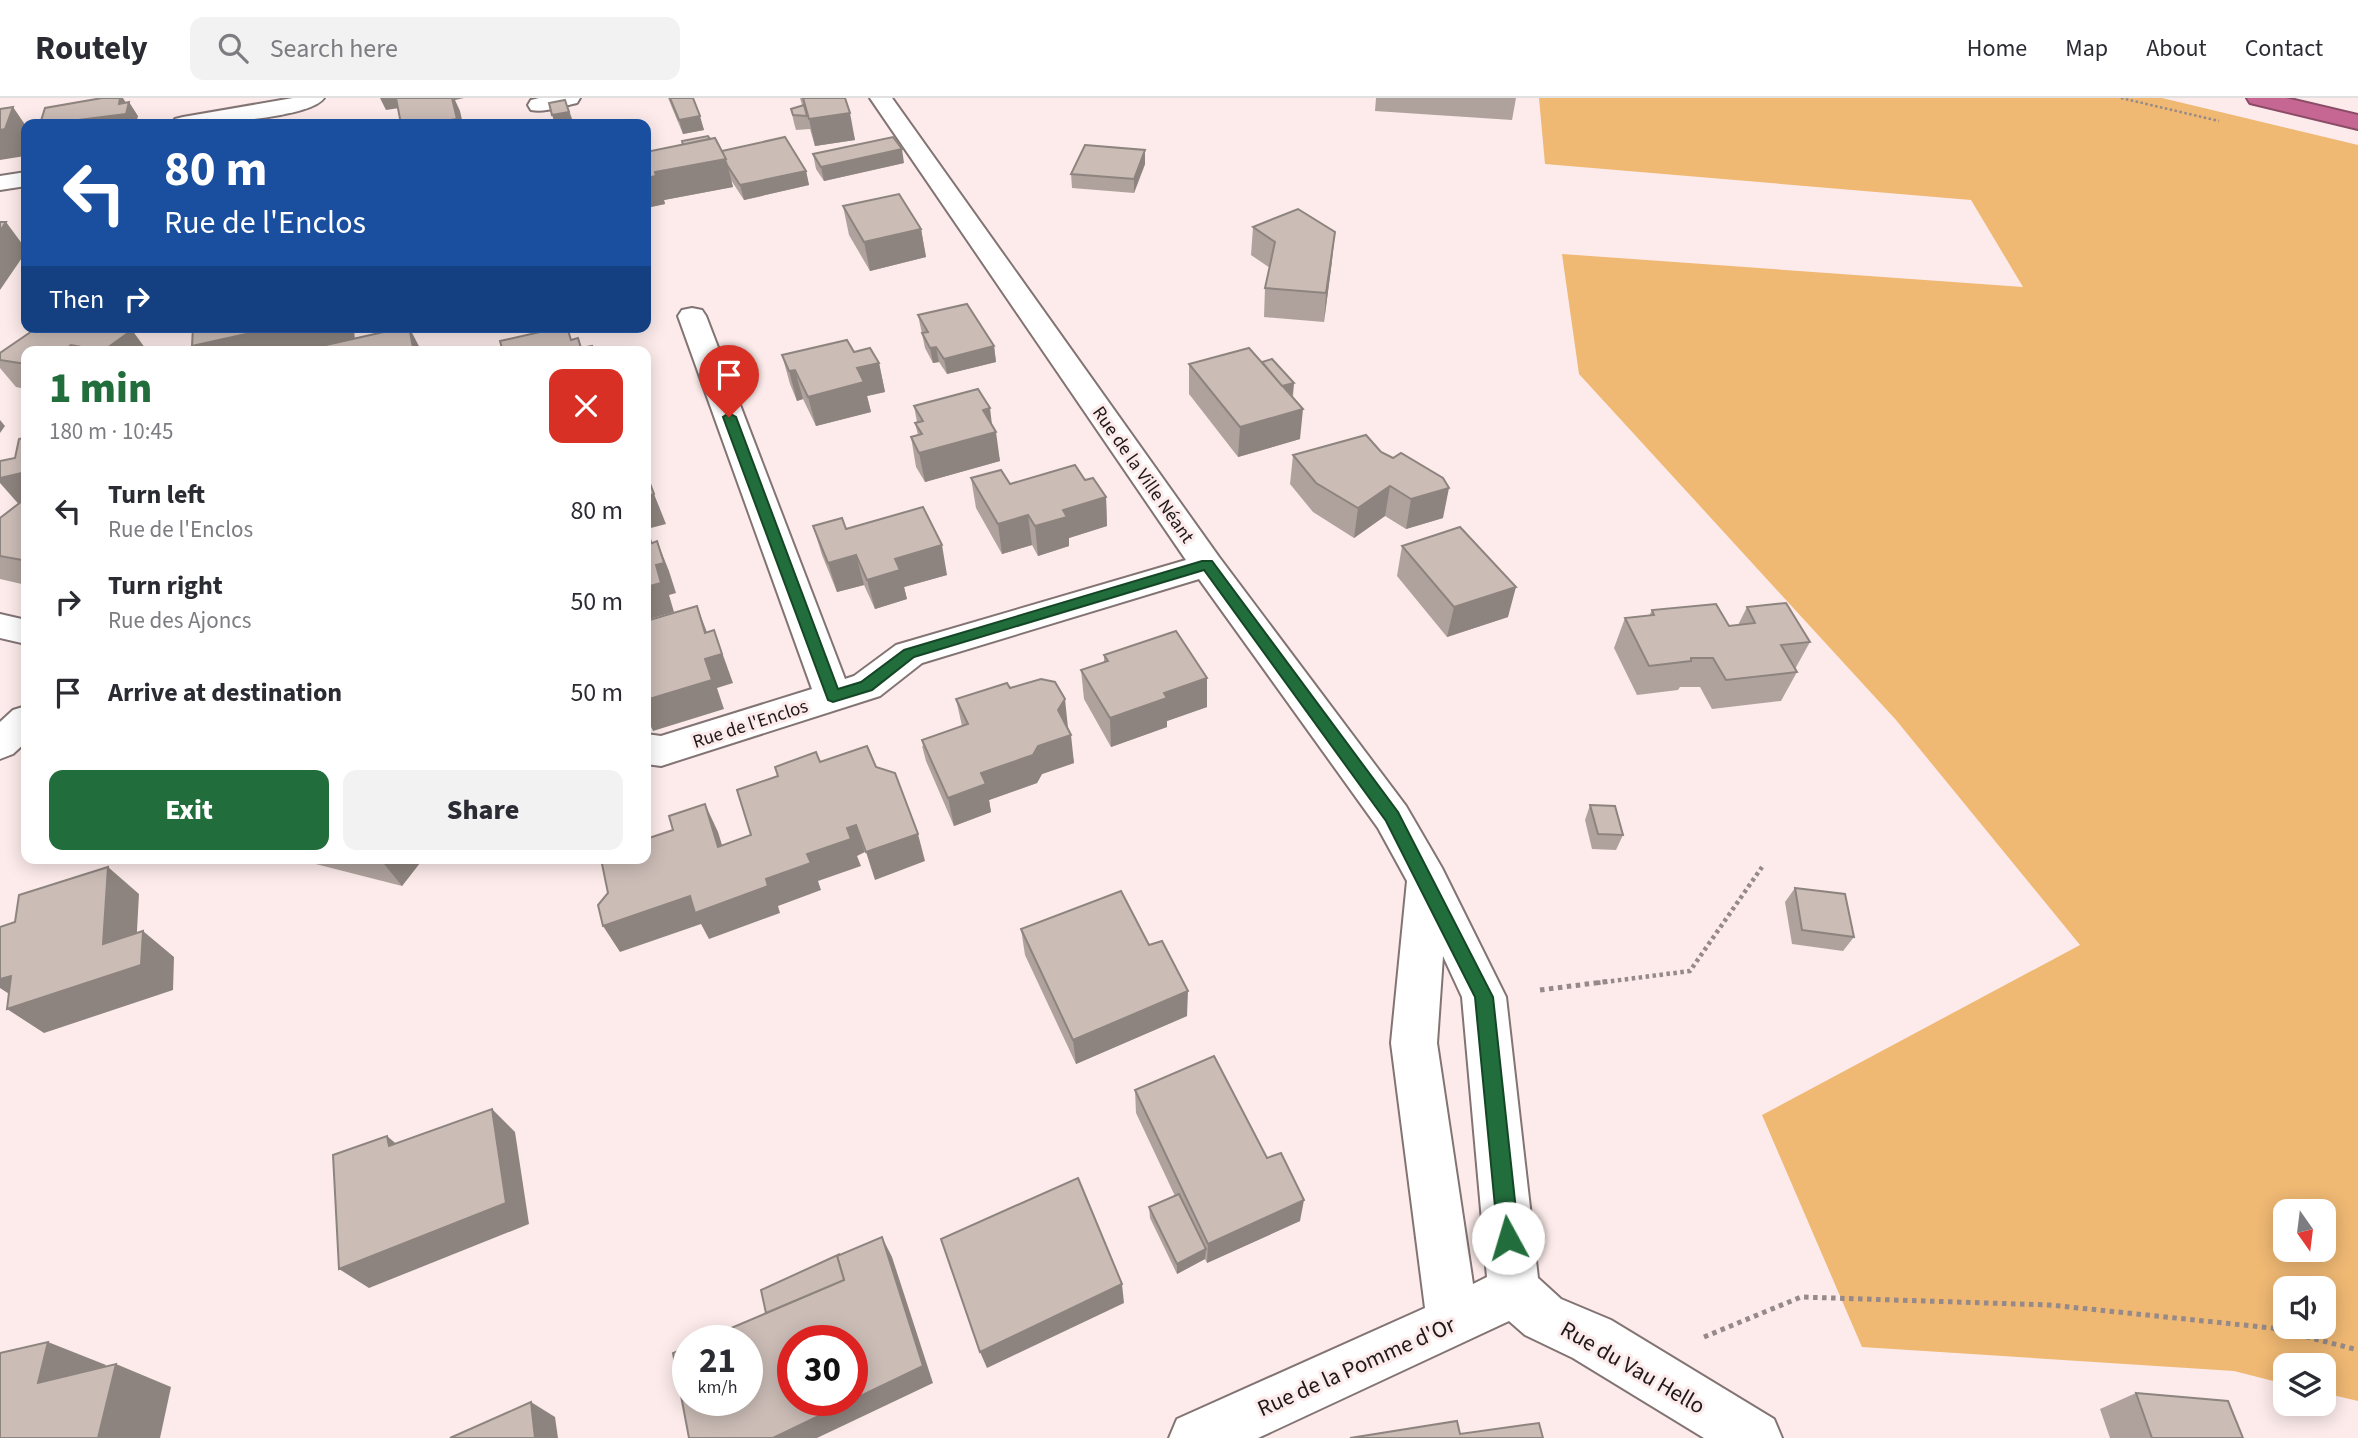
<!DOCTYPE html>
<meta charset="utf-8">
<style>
body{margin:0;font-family:"Source Sans 3",sans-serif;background:#f2f2f3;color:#2b2b33;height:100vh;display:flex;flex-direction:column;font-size:26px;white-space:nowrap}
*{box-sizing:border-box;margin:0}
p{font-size:23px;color:#7c7c81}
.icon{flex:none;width:38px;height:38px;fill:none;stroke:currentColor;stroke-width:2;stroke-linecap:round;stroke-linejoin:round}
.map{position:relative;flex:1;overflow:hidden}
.details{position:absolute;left:21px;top:248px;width:630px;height:518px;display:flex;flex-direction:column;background:#fff;border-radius:14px;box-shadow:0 4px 18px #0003}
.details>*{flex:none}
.hud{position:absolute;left:21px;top:21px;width:630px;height:214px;border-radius:14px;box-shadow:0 4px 18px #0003;background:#1a4fa0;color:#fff;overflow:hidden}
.needle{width:46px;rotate:166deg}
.controls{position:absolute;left:2273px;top:1101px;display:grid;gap:14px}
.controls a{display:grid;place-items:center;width:63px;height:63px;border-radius:14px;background:#fff;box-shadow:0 4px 18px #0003;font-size:35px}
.speed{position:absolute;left:672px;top:1227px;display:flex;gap:14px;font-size:35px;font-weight:700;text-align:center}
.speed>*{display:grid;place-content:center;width:91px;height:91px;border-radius:50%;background:#fff;box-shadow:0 4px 18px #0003;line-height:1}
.speed small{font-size:18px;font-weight:400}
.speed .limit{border:10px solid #d22;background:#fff;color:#111}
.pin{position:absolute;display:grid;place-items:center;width:60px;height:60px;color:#fff;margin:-72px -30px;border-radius:50% 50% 50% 0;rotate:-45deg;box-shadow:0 0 7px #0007}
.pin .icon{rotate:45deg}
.me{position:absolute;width:77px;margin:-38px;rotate:354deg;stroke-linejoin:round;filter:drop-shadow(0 0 5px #0008)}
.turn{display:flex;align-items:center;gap:24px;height:147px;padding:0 28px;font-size:32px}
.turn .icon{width:91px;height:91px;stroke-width:2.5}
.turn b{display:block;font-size:49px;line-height:60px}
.then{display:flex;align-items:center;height:66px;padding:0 28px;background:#0003;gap:14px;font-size:26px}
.round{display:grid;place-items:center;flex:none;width:74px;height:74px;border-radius:14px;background:#f2f2f3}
.head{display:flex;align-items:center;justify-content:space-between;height:119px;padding:0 28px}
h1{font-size:42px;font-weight:800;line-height:52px;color:#216d3b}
.button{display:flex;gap:14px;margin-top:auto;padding:14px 28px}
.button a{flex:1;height:80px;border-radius:14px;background:#216d3b;color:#fff;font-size:28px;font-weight:800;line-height:80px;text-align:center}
.button a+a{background:#f2f2f3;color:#2b2b33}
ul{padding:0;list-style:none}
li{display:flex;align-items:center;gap:21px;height:91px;padding:0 28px}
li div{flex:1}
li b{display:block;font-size:26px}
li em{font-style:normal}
header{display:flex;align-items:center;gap:42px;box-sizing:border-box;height:98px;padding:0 35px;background:#fff;border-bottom:2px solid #e1e1e2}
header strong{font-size:33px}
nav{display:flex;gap:38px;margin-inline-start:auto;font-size:24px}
.search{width:490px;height:63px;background:#f2f2f3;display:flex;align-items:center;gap:18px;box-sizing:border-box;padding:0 24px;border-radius:14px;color:#7c7c81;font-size:26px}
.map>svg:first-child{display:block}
.green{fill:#efb873;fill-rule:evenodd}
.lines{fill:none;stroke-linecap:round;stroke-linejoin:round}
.minor-casing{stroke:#837474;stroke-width:4}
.highway-casing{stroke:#8b4c68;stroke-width:4}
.path-far2{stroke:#958989;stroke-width:2.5;stroke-dasharray:2.5 2.5;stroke-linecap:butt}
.path-far1{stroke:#958989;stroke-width:4.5;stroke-dasharray:3.5 3.5;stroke-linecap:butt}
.path{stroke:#958989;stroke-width:5;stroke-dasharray:4.5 4.5;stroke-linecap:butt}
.minor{fill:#fff;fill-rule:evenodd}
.highway{fill:#c56792;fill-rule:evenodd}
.wall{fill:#afa29d}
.shaded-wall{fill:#8e847f}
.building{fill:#cbbcb6;stroke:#8e847f;stroke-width:2;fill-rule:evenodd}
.route{fill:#216d3b;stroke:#154726;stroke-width:2}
.labels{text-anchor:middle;stroke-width:6;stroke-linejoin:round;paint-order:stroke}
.street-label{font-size:19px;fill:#1f1919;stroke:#fcebea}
.near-street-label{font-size:23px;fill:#1f1919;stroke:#fcebea}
</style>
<header>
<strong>Routely</strong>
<div class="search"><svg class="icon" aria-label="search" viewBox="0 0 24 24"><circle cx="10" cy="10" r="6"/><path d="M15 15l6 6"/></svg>Search here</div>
<nav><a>Home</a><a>Map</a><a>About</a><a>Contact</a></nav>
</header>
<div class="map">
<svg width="2358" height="1340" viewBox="0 0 2358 1340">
<rect width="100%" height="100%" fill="#fcebea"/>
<!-- green -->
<path class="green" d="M1539,0H2162L2358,47V1303L2324,1295V1267H2286L2285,1286L2234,1273L1862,1249L1762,1017L2080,847L1896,622L1579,276L1562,156L2023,189L1971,102L1545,66ZM2286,1113H2324V1152H2286ZM2286,1190H2324V1228H2286Z"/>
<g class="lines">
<defs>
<g id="minor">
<path d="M293,0H324C310,21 198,27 172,26L175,21L183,19Z"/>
<path d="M539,0H580L577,5C563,8 545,15 531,12L528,7L531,2Z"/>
<path d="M870,0H892L1219,459L1406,708L1442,770L1506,899L1538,1180L1561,1201L1611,1222L1774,1321L1782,1340H1704L1573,1260L1525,1237L1509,1223L1258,1340H1169L1177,1321L1425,1210L1391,945L1407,783L1378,730L1199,481L922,565L880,598L661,668L646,666V636L661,638L812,591L678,218L682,212L692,210L702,212L706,218L845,581L854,578L896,547L1186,462ZM1443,858L1462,899L1487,1179L1473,1186L1437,945Z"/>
<polygon points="26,74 26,88 0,92 0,78"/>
<polygon points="0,516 26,522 26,546 0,540"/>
<polygon points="26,608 26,644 13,656 0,661 0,624 13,612"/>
</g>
<polygon id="highway" points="2247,0 2286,0 2358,17 2358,31 2250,5"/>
</defs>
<!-- minor casing -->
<use href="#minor" class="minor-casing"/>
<!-- highway casing -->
<use href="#highway" class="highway-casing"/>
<!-- path-far2 -->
<polyline class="path-far2" points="2121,0 2219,23"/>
<!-- path-far1 -->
<polyline class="path-far1" points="1597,885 1690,873 1762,769"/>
<!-- path -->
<g class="path">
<polyline points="1540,892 1611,883"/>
<polyline points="1704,1239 1801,1199 2050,1207 2272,1230 2358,1252"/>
</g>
<!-- minor -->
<use href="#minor" class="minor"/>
<!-- highway -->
<use href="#highway" class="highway"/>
</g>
<!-- wall -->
<g class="wall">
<polygon points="668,0 693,0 704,32 683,36"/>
<polygon points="800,0 845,0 855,42 815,48 810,31 796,32 794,25 791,11 802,7"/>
<polygon points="1376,0 1516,0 1512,22 1375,13"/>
<polygon points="722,53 806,73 809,87 744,102 731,82 733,89 664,102 665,106 646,110"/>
<polygon points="813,56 904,65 824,83 816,71"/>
<polygon points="1145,66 1134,95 1072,90 1071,76"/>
<polygon points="843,108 921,131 926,159 870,173 849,137"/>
<polygon points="1253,129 1332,163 1324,224 1264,219 1265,190 1270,170 1251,157"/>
<polygon points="918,217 994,248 996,264 947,276 939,264 933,265 925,250"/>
<polygon points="38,229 148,254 26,254 26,291 16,289 0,270 0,255"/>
<polygon points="854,254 879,265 885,294 867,298 871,314 816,328 803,301 797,303 790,286 782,257"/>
<polygon points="1262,264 1294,285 1293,300 1300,341 1238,359 1189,296 1189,266"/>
<polygon points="914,308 992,328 1000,363 925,384 916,369 911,339 918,337 915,325 917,324"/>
<polygon points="26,339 26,487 0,481 0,420 19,406 15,360"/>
<polygon points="1381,354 1443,420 1406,431 1385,418 1354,440 1313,414 1290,386 1293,357"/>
<polygon points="971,380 1010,386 1085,382 1106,399 1107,428 1069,440 1069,448 1038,458 1032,447 1002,456 976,410"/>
<polygon points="813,428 846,431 947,477 904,489 907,501 875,511 864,487 837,494 822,457"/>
<polygon points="1402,448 1508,519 1447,539 1397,478"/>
<polygon points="1747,509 1810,544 1795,571 1797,574 1781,603 1712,611 1700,589 1680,589 1678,592 1637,597 1614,550 1625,520 1649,518 1652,512 1729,528 1738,527"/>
<polygon points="1104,557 1207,609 1167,623 1167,629 1111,649 1084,601 1081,572 1104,564"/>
<polygon points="1010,590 1068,630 1074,665 1042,676 1037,685 989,702 991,714 954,728 926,663 922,648 923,648 922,642 962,628 956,601"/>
<polygon points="1590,707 1623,737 1616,752 1592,751 1585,722"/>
<polygon points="296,761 423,761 402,788"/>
<polygon points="1795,790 1854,839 1843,853 1792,846 1785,804"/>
<polygon points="1021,831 1149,847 1187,918 1076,966 1025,857"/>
<polygon points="1135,992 1300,1123 1207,1165 1205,1161 1177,1176 1150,1120 1149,1109 1175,1098 1136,1015"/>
<polygon points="2136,1295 2243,1340 2110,1340 2100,1311"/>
</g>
<!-- shaded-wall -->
<g class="shaded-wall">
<polygon points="120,0 123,0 128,8 129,4 138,18 136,26 62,26 63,24 119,6"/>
<polygon points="380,0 464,0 455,2 460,13 463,26 425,26 452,2 386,12"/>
<polygon points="565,2 574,26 555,26 552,17"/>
<polygon points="13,9 26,28 26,54 25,58 0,62 0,32"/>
<polygon points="850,15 855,42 815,48 809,21"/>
<polygon points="700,18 704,32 683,36 679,22"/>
<polygon points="902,51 904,65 824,83 821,69"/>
<polygon points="1145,52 1145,66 1134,95 1134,81"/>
<polygon points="726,61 733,89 664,102 665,106 646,110 646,80 655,74"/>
<polygon points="806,73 809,87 744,102 740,87"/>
<polygon points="6,124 26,151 26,154 0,192 0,133"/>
<polygon points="921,131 926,159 870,173 864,144"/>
<polygon points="1335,134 1332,163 1324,224 1326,195"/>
<polygon points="278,229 354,229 355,245 316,254 196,254 192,248"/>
<polygon points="409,229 422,254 414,254"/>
<polygon points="132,232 148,254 103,253"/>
<polygon points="71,247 76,254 62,254"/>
<polygon points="994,248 996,264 947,276 944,261"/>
<polygon points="936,249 939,264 933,265 930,250"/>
<polygon points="879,265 885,294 867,298 871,314 816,328 808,299 857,270"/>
<polygon points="795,272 803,301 797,303 789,273"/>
<polygon points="1294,285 1292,300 1272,291"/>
<polygon points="990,310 993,335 996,334 1000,363 925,384 919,355 983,312"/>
<polygon points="1303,311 1300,341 1238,359 1240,329"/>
<polygon points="0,322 5,328 0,335"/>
<polygon points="26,374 26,410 23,411 0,385 0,380"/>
<polygon points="1390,388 1385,418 1354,440 1358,410"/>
<polygon points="1449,390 1443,420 1406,431 1411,401"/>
<polygon points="654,396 666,426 647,431 655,451 657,443 669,473 676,495 669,497 674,514 646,522 646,489 650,446 646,432 646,399"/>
<polygon points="1106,399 1107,428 1069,440 1069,448 1038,458 1035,428 1063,412"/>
<polygon points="1028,417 1032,447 1002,456 998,426"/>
<polygon points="942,447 947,477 904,489 907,501 875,511 867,482 895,461"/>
<polygon points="856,457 864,487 837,494 828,465"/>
<polygon points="26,459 26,467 22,462"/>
<polygon points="1516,489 1508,519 1447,539 1454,509"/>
<polygon points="697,508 708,537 714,532 733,585 717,590 724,611 653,633 646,618 646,602 705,561 705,535"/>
<polygon points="1207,580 1207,609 1167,623 1167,629 1111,649 1110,620 1164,595"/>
<polygon points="1065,601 1068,630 1071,637 1074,665 1042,676 1037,685 989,702 991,714 954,728 948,700 1058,612"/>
<polygon points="705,706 718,734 731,776 718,749"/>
<polygon points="856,727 865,754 857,758 861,768 818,783 821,792 778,808 780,815 709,841 701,826 620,854 603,828 690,798 766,781 807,756 847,730"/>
<polygon points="918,736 925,763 875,782 866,754"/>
<polygon points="380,761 423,761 402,788"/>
<polygon points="108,769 139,796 135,869 143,833 174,859 173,892 44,935 7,911 23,905 0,890 0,881 103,846"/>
<polygon points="1188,893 1187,918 1076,966 1073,942"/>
<polygon points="492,1011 515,1034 529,1126 369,1190 339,1171"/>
<polygon points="387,1038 413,1060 389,1048"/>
<polygon points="1304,1102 1300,1123 1207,1165 1208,1146"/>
<polygon points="882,1139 892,1159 933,1285 817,1340 773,1340"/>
<polygon points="1206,1151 1205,1161 1177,1176 1177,1166"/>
<polygon points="1122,1186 1124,1205 987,1270 980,1254"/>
<polygon points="48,1244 106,1267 97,1307 38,1285"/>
<polygon points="116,1266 171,1289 160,1340 98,1340"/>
<polygon points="531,1304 555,1319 558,1340 535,1340"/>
</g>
<!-- building -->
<g class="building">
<polygon points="102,0 120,0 119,6 129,4 126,16 63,24 62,26 40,26 45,10"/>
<polygon points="396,0 452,0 457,21 425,26 401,26"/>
<polygon points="670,0 693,0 700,18 679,22"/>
<polygon points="803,0 845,0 850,15 809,21"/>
<polygon points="565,2 569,14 552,17 549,5"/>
<polygon points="804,7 807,18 793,17 791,11"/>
<polygon points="13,9 5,31 0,32 0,11"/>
<polygon points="206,22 205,26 177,26"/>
<polygon points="708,38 710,41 683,47 682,43"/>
<polygon points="785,39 806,73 740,87 727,67 722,53"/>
<polygon points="893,39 902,51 821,69 813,56"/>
<polygon points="715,40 726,61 655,74 656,78 646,80 646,54"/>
<polygon points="1085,47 1145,52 1134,81 1071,76"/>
<polygon points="899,96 921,131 864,144 843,108"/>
<polygon points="1298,111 1335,134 1326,195 1265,190 1275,144 1253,129"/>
<polygon points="0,124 6,124 0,133"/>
<polygon points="967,206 994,248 944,261 936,249 930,250 922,235 928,234 918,217"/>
<polygon points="38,229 117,229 132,232 103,253 71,247 62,254 26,254 26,266 0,262 0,255"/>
<polygon points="193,229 278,229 192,248"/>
<polygon points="406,229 409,229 414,254 309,254 308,251"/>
<polygon points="562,229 567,229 571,242 578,240 581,250 592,248 593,254 503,254 500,243"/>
<polygon points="847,242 854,254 870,250 879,265 857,270 864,284 808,299 795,272 789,273 782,257"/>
<polygon points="1249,250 1303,311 1240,329 1189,266"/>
<polygon points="1272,261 1294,285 1282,288 1262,264"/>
<polygon points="978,291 990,310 983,312 996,334 919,355 911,339 922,336 915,325 923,323 914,308"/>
<polygon points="1366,337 1381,354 1393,360 1401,355 1443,380 1449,390 1411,401 1390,388 1358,410 1316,385 1293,357"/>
<polygon points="26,339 26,374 0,380 0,363 15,360 19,341"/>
<polygon points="1075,367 1085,382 1093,380 1106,399 1063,412 1067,419 1035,428 1028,417 998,426 971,380 1001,372 1010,386"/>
<polygon points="646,375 654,396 646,399"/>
<polygon points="26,400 26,459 22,462 0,458 0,420"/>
<polygon points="923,409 942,447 895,461 900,472 867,482 856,457 828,465 813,428 842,420 846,431"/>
<polygon points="1460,429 1516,489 1454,509 1402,448"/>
<polygon points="646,432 650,446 657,443 664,465 656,467 661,485 646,489"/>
<polygon points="1786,505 1810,544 1781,547 1797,574 1726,582 1713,560 1691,560 1691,563 1649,568 1625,520 1654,517 1652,512 1716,506 1729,528 1755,525 1747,509"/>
<polygon points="697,508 705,535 714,532 722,556 705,561 712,582 646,602 646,523"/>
<polygon points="1176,533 1207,580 1164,595 1167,600 1110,620 1081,572 1108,563 1104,557"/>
<polygon points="1041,581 1055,584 1065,601 1058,612 1071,637 1038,648 1033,657 981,675 986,686 948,700 922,642 968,626 956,601 1007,585 1010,590"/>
<polygon points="867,648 876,669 895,675 918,736 866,754 856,727 847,730 851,741 807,756 811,765 766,781 768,788 695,815 690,798 603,828 598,807 608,795 601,761 646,761 646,741 673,732 669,718 705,706 718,749 751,737 737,692 778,678 775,669 816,654 820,664"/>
<polygon points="1590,707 1615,708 1623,737 1598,736"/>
<polygon points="108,769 103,846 143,833 141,867 7,911 11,878 0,881 0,829 15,824 19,797"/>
<polygon points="1795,790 1845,796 1854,839 1802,832"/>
<polygon points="1121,793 1149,847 1162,843 1188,893 1073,942 1021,831"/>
<polygon points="1214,958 1267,1060 1281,1055 1304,1102 1208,1146 1135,992"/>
<polygon points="492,1011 506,1105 339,1171 333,1057 387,1038 389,1048"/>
<polygon points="1078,1080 1122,1186 980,1254 941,1141"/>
<polygon points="1179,1096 1206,1151 1177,1166 1149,1109"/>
<path d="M882,1139L923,1268L773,1340H689L673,1255L688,1249V1302H747V1242H703L844,1182L837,1158ZM793,1242H852V1302H793Z"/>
<polygon points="840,1156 837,1158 844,1182 766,1215 761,1192"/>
<polygon points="48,1244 38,1285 116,1266 98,1340 0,1340 0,1255"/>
<polygon points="2136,1295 2228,1303 2243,1340 2152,1340"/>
<polygon points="531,1304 535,1340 450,1340"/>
<polygon points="1457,1323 1460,1336 1539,1325 1543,1340 1350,1340"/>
</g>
<!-- route -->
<polygon class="route" points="729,315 736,319 838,591 861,584 904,552 1202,463 1212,463 1398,714 1493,899 1519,1140 1516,1147 1508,1150 1501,1147 1498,1140 1475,899 1386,723 1204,472 914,559 872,592 833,604 828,602 723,319"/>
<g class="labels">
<!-- street labels -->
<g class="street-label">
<text transform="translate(1144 376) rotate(55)" y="7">Rue de la Ville Néant</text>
<text transform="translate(750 625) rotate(-18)" y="7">Rue de l'Enclos</text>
</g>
<!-- near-street labels -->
<g class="near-street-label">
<text transform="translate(1356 1268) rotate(-24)" y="8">Rue de la Pomme d'Or</text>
<text transform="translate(1633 1269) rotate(30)" y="8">Rue du Vau Hello</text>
</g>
</g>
</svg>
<div class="controls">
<a><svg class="needle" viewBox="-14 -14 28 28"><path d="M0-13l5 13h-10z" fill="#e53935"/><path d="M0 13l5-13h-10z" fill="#7c7c81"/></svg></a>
<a><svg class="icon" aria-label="sound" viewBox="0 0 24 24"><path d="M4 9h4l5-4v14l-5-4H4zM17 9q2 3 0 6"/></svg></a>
<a><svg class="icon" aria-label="layers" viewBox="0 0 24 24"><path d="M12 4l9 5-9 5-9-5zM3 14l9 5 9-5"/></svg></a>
</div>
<div class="speed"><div>21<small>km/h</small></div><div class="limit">30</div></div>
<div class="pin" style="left:729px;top:319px;background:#d93025"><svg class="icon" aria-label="arrive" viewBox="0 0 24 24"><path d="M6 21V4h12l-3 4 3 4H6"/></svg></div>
<svg class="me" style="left:1508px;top:1140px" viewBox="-20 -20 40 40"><circle r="19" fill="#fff"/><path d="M0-13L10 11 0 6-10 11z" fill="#216d3b"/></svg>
<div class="hud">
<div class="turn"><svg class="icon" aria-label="left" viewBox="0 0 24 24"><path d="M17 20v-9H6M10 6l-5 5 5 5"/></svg><div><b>80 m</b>Rue de l'Enclos</div></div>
<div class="then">Then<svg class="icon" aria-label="right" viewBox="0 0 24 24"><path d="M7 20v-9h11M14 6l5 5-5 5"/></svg></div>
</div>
<section class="details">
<div class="head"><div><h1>1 min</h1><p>180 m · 10:45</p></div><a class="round" style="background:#d93025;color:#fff"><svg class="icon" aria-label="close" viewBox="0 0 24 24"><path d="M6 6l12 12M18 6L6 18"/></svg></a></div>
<ul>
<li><svg class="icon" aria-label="left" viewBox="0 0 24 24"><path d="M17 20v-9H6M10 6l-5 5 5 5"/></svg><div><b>Turn left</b><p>Rue de l'Enclos</p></div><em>80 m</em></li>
<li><svg class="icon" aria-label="right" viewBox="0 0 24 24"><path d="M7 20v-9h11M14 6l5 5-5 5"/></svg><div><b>Turn right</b><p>Rue des Ajoncs</p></div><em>50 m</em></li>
<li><svg class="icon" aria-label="arrive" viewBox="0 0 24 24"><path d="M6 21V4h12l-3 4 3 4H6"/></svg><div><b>Arrive at destination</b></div><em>50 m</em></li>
</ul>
<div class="button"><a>Exit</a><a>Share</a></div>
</section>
</div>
